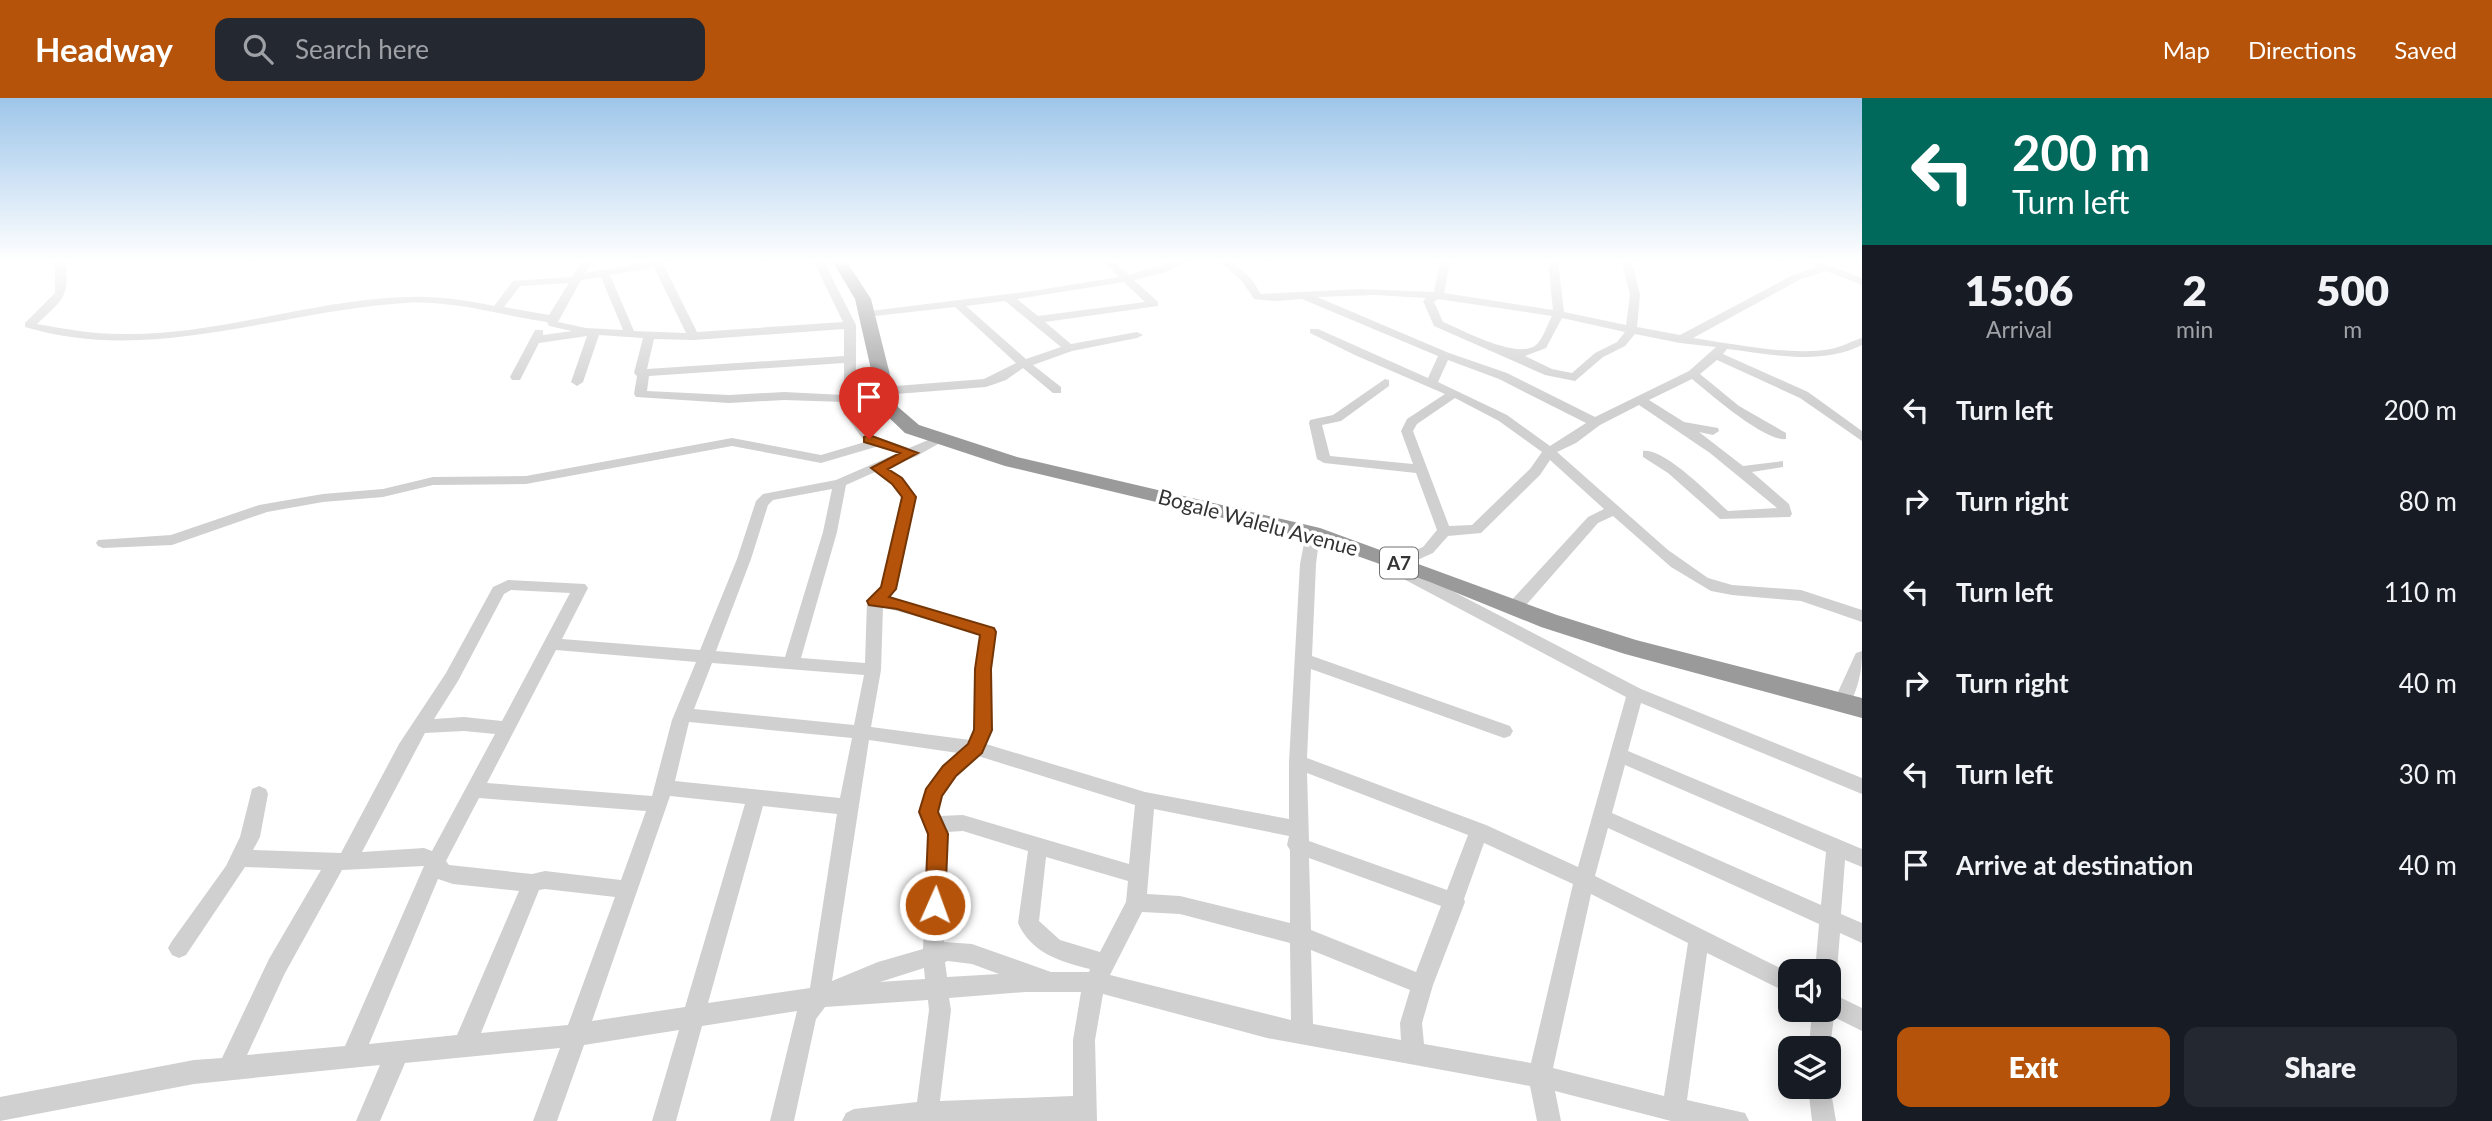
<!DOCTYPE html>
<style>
body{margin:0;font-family:Lato,sans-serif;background:#242831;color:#f1f3f6;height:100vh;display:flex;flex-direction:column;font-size:26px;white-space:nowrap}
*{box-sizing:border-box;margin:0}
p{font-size:23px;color:#9ea1a6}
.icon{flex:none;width:38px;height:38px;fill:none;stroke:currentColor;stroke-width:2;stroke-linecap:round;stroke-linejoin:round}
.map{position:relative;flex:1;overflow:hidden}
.drawer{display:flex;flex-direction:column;background:#171b24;width:630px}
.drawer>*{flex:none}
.banner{background:#00695c;color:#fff;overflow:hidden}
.buttons{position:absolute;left:1778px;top:861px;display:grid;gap:14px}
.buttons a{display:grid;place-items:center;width:63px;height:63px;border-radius:14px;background:#171b24;box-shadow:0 4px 18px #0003;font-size:35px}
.pin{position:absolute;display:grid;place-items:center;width:60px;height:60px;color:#fff;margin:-72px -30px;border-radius:50% 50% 50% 0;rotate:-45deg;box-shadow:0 0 7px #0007}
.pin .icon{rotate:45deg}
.me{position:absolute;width:77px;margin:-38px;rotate:2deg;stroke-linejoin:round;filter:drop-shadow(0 0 5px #0008)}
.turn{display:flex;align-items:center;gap:24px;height:147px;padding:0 35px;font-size:32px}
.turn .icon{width:91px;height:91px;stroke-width:2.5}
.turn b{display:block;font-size:49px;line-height:60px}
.eta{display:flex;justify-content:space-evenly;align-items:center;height:119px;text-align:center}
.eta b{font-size:42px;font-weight:800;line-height:49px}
.cta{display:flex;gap:14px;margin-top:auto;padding:14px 35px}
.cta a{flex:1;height:80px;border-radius:14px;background:#b45309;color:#fff;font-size:28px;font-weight:800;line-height:80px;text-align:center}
.cta a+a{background:#242831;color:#f1f3f6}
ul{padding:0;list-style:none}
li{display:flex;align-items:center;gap:21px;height:91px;padding:0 35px}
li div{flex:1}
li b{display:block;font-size:26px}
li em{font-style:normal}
header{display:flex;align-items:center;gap:42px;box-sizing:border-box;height:98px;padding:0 35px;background:#b45309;color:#fff}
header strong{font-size:33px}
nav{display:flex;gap:38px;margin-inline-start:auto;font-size:24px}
.search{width:490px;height:63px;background:#242831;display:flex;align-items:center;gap:18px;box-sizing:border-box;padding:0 24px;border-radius:14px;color:#9ea1a6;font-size:26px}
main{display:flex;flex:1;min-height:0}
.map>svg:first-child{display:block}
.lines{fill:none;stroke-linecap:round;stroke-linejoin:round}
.minor{fill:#d0d0d0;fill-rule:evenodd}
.highway{fill:#9a9a9a;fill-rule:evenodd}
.route{fill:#b45309;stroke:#753606;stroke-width:2}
.labels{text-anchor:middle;stroke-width:7;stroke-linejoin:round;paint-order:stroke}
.shield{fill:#fff;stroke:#707070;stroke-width:2}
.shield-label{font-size:19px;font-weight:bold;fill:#333}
.street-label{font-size:21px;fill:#333;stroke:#fff}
</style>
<header>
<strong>Headway</strong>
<div class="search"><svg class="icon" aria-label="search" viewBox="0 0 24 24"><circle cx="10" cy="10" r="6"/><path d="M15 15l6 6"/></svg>Search here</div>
<nav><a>Map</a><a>Directions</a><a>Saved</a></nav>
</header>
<main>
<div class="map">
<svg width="1862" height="1023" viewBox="0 0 1862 1023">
<rect width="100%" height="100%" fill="#fff"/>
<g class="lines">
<!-- minor -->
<g class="minor">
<path d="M55,164H65C71,199 61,203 37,226C65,231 93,236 122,236C219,238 312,201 409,199C437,198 466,202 494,208L513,183L572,179L582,164H592L585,175L648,164H665L663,166L697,234L843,224L814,164H824L856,227V301L861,322L874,338L909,350L938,338L945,342L917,358L886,370L902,380L916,399L896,491L888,499L994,530L996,534L991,571L992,632L986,646L1145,694L1289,721V664L1300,466L1306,435L1313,430L1320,435L1316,466L1312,558L1510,628L1513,633L1510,638L1504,640L1311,571L1307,660L1486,727L1578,769L1626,599L1381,469L1378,465L1381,461L1392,462L1423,449L1437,432L1416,375L1324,365L1317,361L1309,325L1310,322L1333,317L1385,281L1389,282V288L1341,323L1322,327L1330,358L1413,366L1401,333L1407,321L1445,296L1357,258L1310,235V231H1318L1428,280L1438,258L1302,201L1276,203L1254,201L1242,183L1220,164H1231L1250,179L1261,196L1359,191L1434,194L1440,164H1450L1444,195L1553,212L1548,164H1558L1564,214L1626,227L1630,197L1622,164H1632L1640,197L1637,229L1680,237L1793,177L1816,170L1815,165H1823L1862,180V187L1826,173L1801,181L1693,240C1735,246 1789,258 1831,251C1842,249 1851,243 1862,240V247C1820,268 1771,256 1727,251L1723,256L1808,294L1862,333V343L1800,300L1717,262L1700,276L1739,308L1786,335V341C1765,344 1709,295 1692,281L1649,302L1684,324L1718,330L1719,333L1713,337L1699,334L1743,368L1783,363V369L1752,374L1789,406L1792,416L1790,419L1720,421L1668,375L1643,359V353C1664,349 1712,399 1728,413L1777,410L1710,355L1639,307L1600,327L1576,345L1557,354L1668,452L1708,480L1732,487L1801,492L1862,512V524L1801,503L1732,497L1711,493L1671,469L1613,418L1598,425L1521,513H1509L1507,509L1509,505L1588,419L1604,411L1550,362L1540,377L1481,435L1448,438L1433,455L1404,468L1641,591L1862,680V696L1641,605L1628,653L1862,751V769L1845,762L1841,816L1862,825V845L1840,835L1837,873L1834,880L1829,882V873H1815L1819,826L1608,730L1595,778L1790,875V896L1707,855L1687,1002L1745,1015L1749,1023H1671L1555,993L1561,1023H1537L1530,988L1267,940L1103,896L1095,942L1097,1023H842L846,1015L854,1011L917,1004L929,912L928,902L825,909L816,921L794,1023H770L797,913L702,928L676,1023H652L679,932L584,947L557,1023H533L560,950L405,965L380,1023H356L380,967L194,986L0,1023V999L194,962L222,960L269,861L321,772L245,769L186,857L179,860L172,857L168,850L172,843L226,768L240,739L252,691L259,688L266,691L268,696L260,739L253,752L341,755L399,646L446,575L493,489L508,482L585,486L588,490L562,541L700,552L737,461L756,403L763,396L836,382L898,355L879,348L821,365L732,348L526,386L433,387L383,399L323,404L267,414L172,447L103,450L98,448L96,445L98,442L171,437L259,407L323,396L383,391L433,379L526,378L732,340L821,357L865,344L849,322L845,304L784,302L729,305L636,299L634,296L637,278L634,275L643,240L599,237L583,284L577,288L571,284L587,238L539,245L520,282H512L510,279L535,232H543V237L572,233L549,228L547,224C500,217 453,202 405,205C278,213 151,267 25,229V225L55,195ZM654,169L686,235L634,233L610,177ZM601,179L623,232L586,230L558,224L581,182ZM569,185L549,217L504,209L520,188ZM1375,197L1426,200L1423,203L1434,228L1545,277L1575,283L1603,259L1625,248L1635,236L1680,245L1716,249L1689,273L1595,319L1507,275L1449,255L1317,199ZM1438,201L1552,218C1547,227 1543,241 1536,247C1517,262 1463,232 1443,224L1434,204ZM1562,220L1625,234L1617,244L1595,255L1572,275L1552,271L1525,258L1546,250ZM844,231V258L647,271L654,241L694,242ZM1448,262L1499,281L1586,325L1550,348L1507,317L1438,284ZM844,265V297L784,294L729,297L647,293L649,278ZM1455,300L1499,323L1542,354L1530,371L1472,427L1449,428L1413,333L1417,326ZM875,374L892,386L902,399L881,489L867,503L865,565L801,560L837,434L846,387ZM832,391L823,434L785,559L716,553L751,461L768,407L773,402ZM511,492L570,495L502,623L464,619L434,621L458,583L504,496ZM883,509L980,536L975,571L974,632L970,642L871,629L881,572ZM556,552L696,564L672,622L652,698L487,685ZM712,565L864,577L854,627L694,611ZM689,624L852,640L840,700L675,683ZM464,633L495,636L432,753L424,750L362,754L425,635ZM869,642L958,655C938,672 926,689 919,714L928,736L923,851L878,864L832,883ZM978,658L1135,707L1129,766L963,717L939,718C933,694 962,672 978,658ZM1625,667L1826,754L1821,807L1612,715ZM1307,675L1468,737L1447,792L1309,743ZM670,698L745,706L685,909L592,923ZM479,700L646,713L621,782L545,773L532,776L449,767L446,763ZM763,708L837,716L810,890L708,905ZM1154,711L1289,738L1287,747L1290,752V825L1180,798L1147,796ZM963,733L1028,753L1018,825C1031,855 1061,864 1090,871L1089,874H1051L972,846L944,844L947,734ZM1484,745L1573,786L1531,965L1424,946L1422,925L1433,887L1465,804L1464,801ZM1046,759L1128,783L1126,804L1100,854L1060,842L1039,823ZM1309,760L1441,808L1416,874L1311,832ZM424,768L345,948L247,957L285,875L342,772ZM438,781L453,786L519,793L457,937L369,946ZM545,791L615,799L568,927L481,935L539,792ZM1591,796L1688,845L1664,998L1553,970ZM1142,814L1180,816L1290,845L1291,922L1110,877ZM1311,852L1410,892L1400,925L1401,942L1313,926ZM948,863L972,866L999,876L947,879L945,864ZM924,870L925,881L879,884H880ZM1026,894H1081L1073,942V998L940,1003L951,912L949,900Z"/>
<path d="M1104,164H1115L1129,177L1172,164H1185L1166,174L1134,182L1158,204V208L1045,224L1071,246L1137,234L1143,237L1137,240L1072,253L1033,267L1061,289V295H1053L1023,270L1006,282L986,289L883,297L877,293L883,289L984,281L1016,265L955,209L866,219L862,218V214L1032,193L1119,179ZM1124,184L1145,204L1038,218L1017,201ZM1005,203L1061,249L1026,261L966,208Z"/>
<path d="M1862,553C1862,575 1858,590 1848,610H1836L1833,605L1854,559L1856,555Z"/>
<polygon points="1829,894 1862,910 1862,933 1834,919 1829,956 1829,950 1809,950 1812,912 1829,912"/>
<polygon points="1829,982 1836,1023 1812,1023 1808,989 1829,989"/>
</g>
<!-- highway -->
<polygon class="highway" points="833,164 847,164 871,201 898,309 919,327 1017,359 1320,430 1557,517 1636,542 1862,600 1862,620 1625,556 1541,529 1430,484 1307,440 1005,368 905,335 880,311 855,201"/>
</g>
<!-- sky -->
<linearGradient id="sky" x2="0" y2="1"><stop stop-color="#9ec6ea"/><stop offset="0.53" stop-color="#fff"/><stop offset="1" stop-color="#fff" stop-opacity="0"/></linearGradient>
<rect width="1862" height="307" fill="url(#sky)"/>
<!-- route -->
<polygon class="route" points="869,337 918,355 888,371 902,380 916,399 896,491 889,499 994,530 996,534 991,571 992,632 982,655 956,678 942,698 938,714 948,736 945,807 942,814 935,817 928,814 925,807 928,736 919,714 926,691 943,668 968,646 974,632 975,571 980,537 897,511 869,507 867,503 881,489 902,399 892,386 871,370 900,355 864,344 864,339"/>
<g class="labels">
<!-- shield labels -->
<rect class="shield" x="1380" y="449.5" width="38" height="31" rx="5"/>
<g class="shield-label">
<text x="1399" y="472">A7</text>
</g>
<!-- street labels -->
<g class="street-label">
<text transform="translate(1258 425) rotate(15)" y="7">Bogale Walelu Avenue</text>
</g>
</g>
</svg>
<div class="buttons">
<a><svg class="icon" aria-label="sound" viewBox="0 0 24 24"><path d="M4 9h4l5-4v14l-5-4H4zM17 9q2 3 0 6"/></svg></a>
<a><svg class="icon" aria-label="layers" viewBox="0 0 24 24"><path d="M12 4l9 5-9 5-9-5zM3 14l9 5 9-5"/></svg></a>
</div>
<div class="pin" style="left:869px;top:341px;background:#d93025"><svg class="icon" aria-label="arrive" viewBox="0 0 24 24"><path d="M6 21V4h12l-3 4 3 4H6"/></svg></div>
<svg class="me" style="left:935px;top:807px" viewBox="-20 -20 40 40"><circle r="17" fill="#b45309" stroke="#fff" stroke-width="3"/><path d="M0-11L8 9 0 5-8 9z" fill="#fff"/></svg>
</div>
<section class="drawer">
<div class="banner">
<div class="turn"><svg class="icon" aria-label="left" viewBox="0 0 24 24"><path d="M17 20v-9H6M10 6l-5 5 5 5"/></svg><div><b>200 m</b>Turn left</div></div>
</div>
<div class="eta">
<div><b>15:06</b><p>Arrival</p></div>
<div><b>2</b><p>min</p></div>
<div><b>500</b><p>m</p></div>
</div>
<ul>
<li><svg class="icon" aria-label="left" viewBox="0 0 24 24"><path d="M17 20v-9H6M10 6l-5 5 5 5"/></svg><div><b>Turn left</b></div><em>200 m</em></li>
<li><svg class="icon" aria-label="right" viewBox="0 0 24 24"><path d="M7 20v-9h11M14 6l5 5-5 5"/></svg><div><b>Turn right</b></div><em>80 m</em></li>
<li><svg class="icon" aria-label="left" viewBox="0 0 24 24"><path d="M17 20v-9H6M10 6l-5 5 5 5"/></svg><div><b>Turn left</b></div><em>110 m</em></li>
<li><svg class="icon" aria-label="right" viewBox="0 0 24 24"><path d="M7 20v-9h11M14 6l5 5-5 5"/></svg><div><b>Turn right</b></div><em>40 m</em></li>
<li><svg class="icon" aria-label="left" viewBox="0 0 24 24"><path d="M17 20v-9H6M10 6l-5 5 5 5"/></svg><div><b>Turn left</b></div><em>30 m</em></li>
<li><svg class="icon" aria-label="arrive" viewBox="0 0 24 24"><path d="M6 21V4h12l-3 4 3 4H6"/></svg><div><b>Arrive at destination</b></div><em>40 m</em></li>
</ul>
<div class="cta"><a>Exit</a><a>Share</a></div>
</section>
</main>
